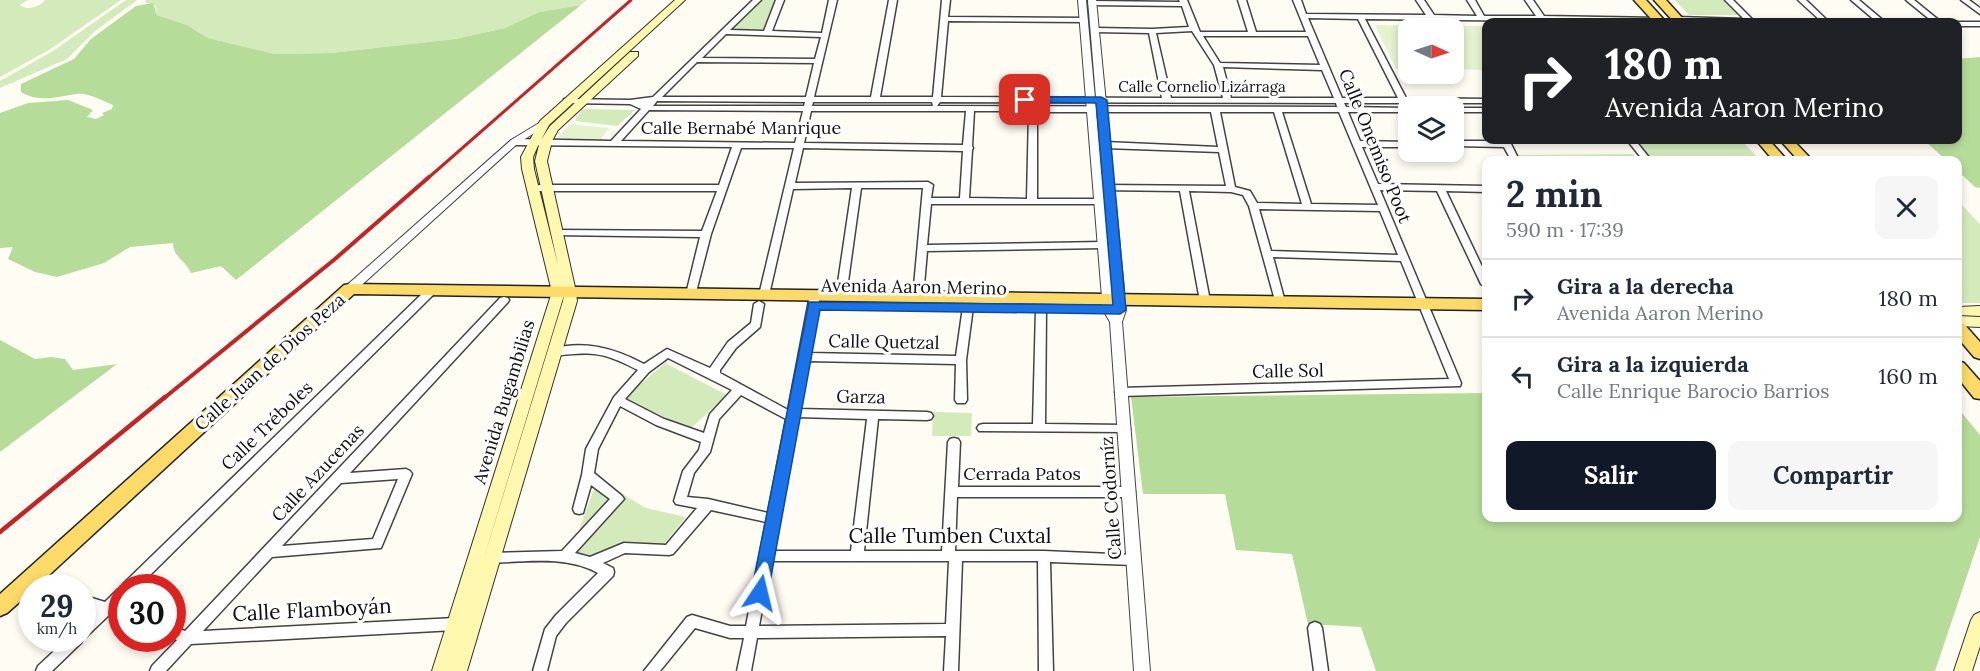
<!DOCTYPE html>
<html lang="es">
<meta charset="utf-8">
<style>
body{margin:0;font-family:Lora,serif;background:#f6f6f7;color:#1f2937;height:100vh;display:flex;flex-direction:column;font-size:22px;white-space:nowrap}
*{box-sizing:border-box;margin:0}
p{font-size:20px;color:#747a83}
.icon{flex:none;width:33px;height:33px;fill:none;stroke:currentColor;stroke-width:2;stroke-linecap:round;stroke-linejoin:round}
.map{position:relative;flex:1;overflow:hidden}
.side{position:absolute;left:1482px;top:156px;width:480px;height:366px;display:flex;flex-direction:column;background:#fff;border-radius:12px;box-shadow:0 3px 9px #0003}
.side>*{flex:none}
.banner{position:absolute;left:1482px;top:18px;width:480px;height:126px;border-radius:12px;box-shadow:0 3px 9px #0003;background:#202124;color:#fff;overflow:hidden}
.needle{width:39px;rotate:93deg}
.buttons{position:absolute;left:1398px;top:18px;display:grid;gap:12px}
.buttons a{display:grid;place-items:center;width:66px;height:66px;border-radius:12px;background:#fff;box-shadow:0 3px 9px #0003;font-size:30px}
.speed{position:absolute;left:18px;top:574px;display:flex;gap:12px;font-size:30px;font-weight:700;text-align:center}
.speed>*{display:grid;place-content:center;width:78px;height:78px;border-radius:50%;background:#fff;box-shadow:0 3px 9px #0003;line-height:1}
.speed small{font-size:15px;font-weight:400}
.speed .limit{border:9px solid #d22;background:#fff;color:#111}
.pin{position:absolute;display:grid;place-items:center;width:51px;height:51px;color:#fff;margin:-26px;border-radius:12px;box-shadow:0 3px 9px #0006}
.me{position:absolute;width:66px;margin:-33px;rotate:10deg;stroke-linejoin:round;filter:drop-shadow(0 0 4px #0008)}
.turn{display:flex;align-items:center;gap:21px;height:126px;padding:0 24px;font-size:27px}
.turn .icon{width:78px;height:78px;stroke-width:2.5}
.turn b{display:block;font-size:42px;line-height:51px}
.round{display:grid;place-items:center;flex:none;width:63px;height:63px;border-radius:12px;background:#f6f6f7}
.head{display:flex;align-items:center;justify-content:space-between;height:102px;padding:0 24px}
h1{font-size:36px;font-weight:700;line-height:45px}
.cta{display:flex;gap:12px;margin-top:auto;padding:12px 24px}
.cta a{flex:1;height:69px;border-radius:12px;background:#111827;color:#fff;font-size:24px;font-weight:700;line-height:69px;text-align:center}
.cta a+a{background:#f6f6f7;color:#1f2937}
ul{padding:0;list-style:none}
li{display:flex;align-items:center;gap:18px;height:78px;padding:0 24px;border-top:2px solid #e0e1e3}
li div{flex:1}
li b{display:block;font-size:22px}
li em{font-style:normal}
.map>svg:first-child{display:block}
.green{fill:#d3ebbb}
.forest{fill:#b6dc9a}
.pitch{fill:#e4f2cd}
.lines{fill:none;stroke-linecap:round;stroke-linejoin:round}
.minor-casing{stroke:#434343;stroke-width:3}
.tertiary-casing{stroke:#434343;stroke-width:2}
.secondary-casing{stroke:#323232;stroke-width:2}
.primary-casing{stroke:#212121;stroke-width:3}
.minor{fill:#fff;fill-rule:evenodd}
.tertiary{fill:#fff;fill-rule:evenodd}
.secondary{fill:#fff8ae;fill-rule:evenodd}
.primary{fill:#fbda67;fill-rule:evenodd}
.rail-far2{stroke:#c42428;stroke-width:3}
.rail-far1{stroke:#c42428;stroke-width:4}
.rail{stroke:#c42428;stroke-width:4.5}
.route{fill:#1a73e8;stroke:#114b97;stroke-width:1.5}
.labels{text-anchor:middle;stroke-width:6;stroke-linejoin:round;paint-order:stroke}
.far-street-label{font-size:15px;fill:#101010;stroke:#fff}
.street-label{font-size:18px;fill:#101010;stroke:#fff}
.near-street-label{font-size:21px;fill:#101010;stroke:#fff}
</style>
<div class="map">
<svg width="1980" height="671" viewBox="0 0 1980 671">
<rect width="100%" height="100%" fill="#fffdf3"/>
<!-- green -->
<g class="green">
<path d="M0,0H28L20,5C27,11 40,7 45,0H121L49,50L0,77Z"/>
<polygon points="126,0 137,0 94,32 67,59 0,88 0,81 53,51"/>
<polygon points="146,0 587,0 581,5 539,12 505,28 455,39 331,53 275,54 208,38 187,25 157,15 156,6 145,2"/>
<polygon points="762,0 775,0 764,29 732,29"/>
<polygon points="1675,0 1726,0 1741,15 1689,15"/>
<polygon points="582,109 635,110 617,126 575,121"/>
<polygon points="1632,140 1741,140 1760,160 1650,160"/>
<polygon points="1633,154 1638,160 1522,160 1518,155"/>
<polygon points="1958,201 1980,224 1980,303 1958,303"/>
<polygon points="665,363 727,395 689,430 625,397"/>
<polygon points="933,412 972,413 971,436 932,436"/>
<polygon points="602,485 614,489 646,508 686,517 660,549 580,559 571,553 595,486"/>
</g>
<!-- forest -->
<g class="forest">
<path d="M153,3L157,15L187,25L208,38L275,54L331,53L455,39L505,28L539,12L581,5L236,280L221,266L191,273C186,261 173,257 173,243L130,247L104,263L57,277L35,272L8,259L13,247L0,248V113L28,103L68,100L93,110L87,117L96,119L104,115L102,113L112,109L113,105C104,101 86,92 76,94C56,97 39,103 21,92V84L74,59L91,39L136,6Z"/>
<polygon points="1980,57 1980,188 1975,187 1958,171 1958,160 1946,160 1924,140 1958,140 1958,59"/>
<polygon points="0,340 35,359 51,357 65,359 73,370 117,364 0,452"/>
<polygon points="1486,393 1486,518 1958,518 1958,408 1980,435 1980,537 1935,671 1376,671 1361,627 1308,624 1292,554 1236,550 1225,494 1143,494 1131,397"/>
</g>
<!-- pitch -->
<g class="pitch">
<polygon points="1375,25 1486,26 1486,70 1454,69 1454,28 1408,28 1408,69 1396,69"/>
<polygon points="570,124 609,128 599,142 557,138"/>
</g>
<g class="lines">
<defs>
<g id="minor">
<path d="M753,0H761L730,30L764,31L776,0H784L772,31L822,33L829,0H837L814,97H871L889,0H897L880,97H933L942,0H950L948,17L1084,18L1088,20L1084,22L948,21L941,97L1162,98L1149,33L1095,32L1091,30L1095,28L1152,29L1189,27L1182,6L1089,5L1088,3L1092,1L1180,2L1179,0H1187L1200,32H1248L1238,0H1246L1256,32H1306L1293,0H1301L1306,14L1426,15L1416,0H1424L1434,15L1477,16L1467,0H1475L1484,16H1536L1525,0H1533L1544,16L1658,18L1662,20L1658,22L1365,19L1406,98L1486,99V103H1344L1346,107L1408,108V112H1348L1360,141L1408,142V147H1362L1378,184L1486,186V192L1446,191L1486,275V287L1481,284L1437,191L1380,190L1461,383L1460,386L1121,396L1117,395L1115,392L1117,389L1121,388L1449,379L1401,261L1273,257L1285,302L1284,304H1276L1249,206L1243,195L1231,192L1189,191L1210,301L1205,304L1200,301L1180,191L1099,190L1097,188L1099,186L1102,185L1226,186L1219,152L1105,148L1101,145L1105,142L1218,147L1211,112H1037V199H1099L1104,202L1102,204H931L927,245L1103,242L1108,245L1103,248L927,251L923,297L918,300L913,297L923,188H861L846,296L841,299L836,296L852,188L793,189L769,295L768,297H760L759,295L794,148H741L711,234L695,296L691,297L686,294L700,237L553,235L551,233L556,230L702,231L717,191H539L534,188L539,185H719L732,147L514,145L510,142L514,139L611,141L641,109L630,104L567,103H564V99L630,100L653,97ZM1308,18L1358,19L1398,98H1342ZM1192,31L1214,65L1223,98H1171L1156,33ZM726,34L821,37L815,59L702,58ZM1203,36H1308L1320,65L1220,63ZM697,62L814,63L806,97H662ZM1223,67L1322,70L1334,98H1231ZM657,101L805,102L804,106H653ZM813,102H932L933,106H935H812ZM940,102L1336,103L1337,107L937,106ZM649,110L803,111L795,143L621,141ZM811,111H966L963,145L804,143ZM974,111H1029L1027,199L969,198L972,150L973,148L972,146ZM1220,112H1274L1302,204L1257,203L1250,191L1235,187ZM1282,112H1339L1378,205L1311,204ZM803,148L963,151L960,198H931L933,185L928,182L795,183ZM1259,209L1380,211L1398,255L1271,251Z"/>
<polygon points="1725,0 1733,0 1753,20 1760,20 1764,22 1677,21 1673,19 1677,17 1744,19"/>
<polygon points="1798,0 1806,0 1829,22 1822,22"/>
<polygon points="1851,0 1859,0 1885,22 1877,22"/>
<polygon points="1906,0 1914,0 1941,22 1933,22"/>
<polygon points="1961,0 1969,0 1980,8 1980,14"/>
<polygon points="1955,22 1980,22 1980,26 1958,26 1958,22"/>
<rect x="1454" y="108" width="32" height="4"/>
<polygon points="1501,140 1509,140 1519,160 1511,160 1504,147 1454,146 1454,141 1501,141"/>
<polygon points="1627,140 1635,140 1651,160 1643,160"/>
<polygon points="432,287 436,288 437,290 436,292 137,588 122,588 123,584 428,288"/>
<path d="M815,292L820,295L809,353L956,356L963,307L968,303L973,307L966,360L967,400L965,403H957L955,400L956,364L808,361L799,409L927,412L931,413L933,416L931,419L927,420L878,419L864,551H942L948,442L950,439L954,438L958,439L960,442L958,487H1129L1133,489L1135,492L1133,495L1129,497H957L955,551H1044L1134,555L1138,556L1140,560L1138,564L1134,565L1050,562L1053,671H1039L1038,561H962L958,671H944L946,636L757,638L751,671H737L744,638H730L695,628L660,671H644L687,617L692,615L730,626H746L766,522L711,510L673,554L669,555L625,553L603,563L613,568L614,572L613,576L566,623L556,636L547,671H533L545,629L556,615L598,573C565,555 525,562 488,563L484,562L482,558L484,554L488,553L562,551L610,499L591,485L583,513L579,514L575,513L573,509L582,475L586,449L614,397L638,370C603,352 593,351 554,356L549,352L550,349C585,340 614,348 644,364L667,349L710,368L728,342L751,323L754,304L759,301L764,304L760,327L736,348L720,370V373L788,410L810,295ZM668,358L732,390L710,414L704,433L664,419L625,399L649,372ZM741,395L786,419L768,513L708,499L687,497L694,473L710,452L719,419ZM620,406L656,425L701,442L699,450L683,471L674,501L676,504L697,508L666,545L624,543L590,557L575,553L624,499L622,496L594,473L598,449ZM798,417L867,419L851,551H773ZM771,561H949L946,624L759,626Z"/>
<path d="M504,297L508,298L509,300L508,302L350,473L406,469L410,471L412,474L381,548L272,557L203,631L455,618L460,620L462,624L460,628L455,630L191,644L166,671H150L152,666L177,640L172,638V626L185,631L500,298ZM398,479L373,539L282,546L341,483Z"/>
<polygon points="1041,305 1046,309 1045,424 1124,425 1128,426 1130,429 1128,432 979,431 977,428 979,425 983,424 1033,424 1036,309"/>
<polygon points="122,588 122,603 118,606 122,607 122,619 109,615 87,636 82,638 82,623 95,611 82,607 82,595 105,602 117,590"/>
<polygon points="1315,622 1320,624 1322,628 1328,671 1314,671 1308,628 1310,624"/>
<polygon points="67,639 83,639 81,643 52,671 36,671 38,666"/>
</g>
<g id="tertiary">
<polygon points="1078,0 1086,0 1106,219 1088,0 1096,0 1126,310 1122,322 1150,671 1134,671 1110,322 1103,310"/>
<polygon points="544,120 549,123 547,125 517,144 354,292 346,292 344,289 346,286 511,140"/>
</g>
<g id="secondary">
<path d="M675,0H685L549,125L541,140L550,126L630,52H638V56L558,130L552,141L547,161L576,292L577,301L467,671H432L552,292L522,169L521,157L540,121ZM540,141L535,161L558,265L534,169L533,157ZM564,295L563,301L482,564Z"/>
<polygon points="1980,306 1980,316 1958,315 1958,307"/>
<polygon points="1958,316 1980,317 1980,327 1958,326"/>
<polygon points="1980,612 1980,646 1972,671 1954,671 1971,620 1974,615"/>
</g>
<g id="primary">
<polygon points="1634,0 1646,0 1666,22 1654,22"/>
<polygon points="1654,0 1666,0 1686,22 1674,22"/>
<polygon points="1756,140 1769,140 1787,160 1773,160"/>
<polygon points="1780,140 1793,140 1812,160 1798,160"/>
<polygon points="350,284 1486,299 1486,310 354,294 35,588 32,588 32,591 7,613 0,616 0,594 344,285"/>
<polygon points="1958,322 1964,324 1980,342 1980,359 1974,357 1958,338"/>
<polygon points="1958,361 1964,363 1980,381 1980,399 1974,398 1958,378"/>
</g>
</defs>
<!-- minor casing -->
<use href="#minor" class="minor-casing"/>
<!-- tertiary casing -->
<use href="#tertiary" class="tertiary-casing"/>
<!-- secondary casing -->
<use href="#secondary" class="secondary-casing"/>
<!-- primary casing -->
<use href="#primary" class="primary-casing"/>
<!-- minor -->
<use href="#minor" class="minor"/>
<!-- tertiary -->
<use href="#tertiary" class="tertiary"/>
<!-- secondary -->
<use href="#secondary" class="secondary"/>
<!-- primary -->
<use href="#primary" class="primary"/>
<!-- rail-far2 -->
<polyline class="rail-far2" points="427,179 631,0"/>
<!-- rail-far1 -->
<polyline class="rail-far1" points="163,399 335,259 429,177"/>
<!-- rail -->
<polyline class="rail" points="0,532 165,397"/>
</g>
<!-- route -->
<polygon class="route" points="1025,97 1101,97 1107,100 1126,310 1120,314 820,310 768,593 766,598 760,601 754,598 751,593 809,302 1113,305 1096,103 1021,102 1019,100"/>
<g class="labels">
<!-- far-street labels -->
<g class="far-street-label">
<text x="1202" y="92">Calle Cornelio Lizárraga</text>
</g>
<!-- street labels -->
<g class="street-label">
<text x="741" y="134">Calle Bernabé Manrique</text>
<text transform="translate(1375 146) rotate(68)" y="6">Calle Onemiso Poot</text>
<text transform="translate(914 287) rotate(1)" y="6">Avenida Aaron Merino</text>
<text transform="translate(884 342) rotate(1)" y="6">Calle Quetzal</text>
<text transform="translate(270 362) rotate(-42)" y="6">Calle Juan de Dios Peza</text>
<text transform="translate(1288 371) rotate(-1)" y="6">Calle Sol</text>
<text transform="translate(861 397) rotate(1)" y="6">Garza</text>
<text transform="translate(504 402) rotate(-73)" y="6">Avenida Bugambilias</text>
<text transform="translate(267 426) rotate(-44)" y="6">Calle Tréboles</text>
<text transform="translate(318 473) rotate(-47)" y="6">Calle Azucenas</text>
<text x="1022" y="480">Cerrada Patos</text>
<text transform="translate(1111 498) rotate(-94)" y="6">Calle Codorníz</text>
</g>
<!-- near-street labels -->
<g class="near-street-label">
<text x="950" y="543">Calle Tumben Cuxtal</text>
<text transform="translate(312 610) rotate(-3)" y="7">Calle Flamboyán</text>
</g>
</g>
</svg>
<div class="buttons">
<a><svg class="needle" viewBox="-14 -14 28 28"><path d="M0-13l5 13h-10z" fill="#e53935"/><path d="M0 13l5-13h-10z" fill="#747a83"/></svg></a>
<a><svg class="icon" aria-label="layers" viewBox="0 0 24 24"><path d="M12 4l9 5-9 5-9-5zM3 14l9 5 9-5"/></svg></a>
</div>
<div class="speed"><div>29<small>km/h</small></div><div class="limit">30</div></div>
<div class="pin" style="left:1025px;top:100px;background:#d93025"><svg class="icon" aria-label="arrive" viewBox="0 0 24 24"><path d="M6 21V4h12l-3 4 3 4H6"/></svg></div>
<svg class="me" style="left:760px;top:593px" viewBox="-20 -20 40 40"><path d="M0-17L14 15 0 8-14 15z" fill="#1a73e8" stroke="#fff" stroke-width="4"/></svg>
<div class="banner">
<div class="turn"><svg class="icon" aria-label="right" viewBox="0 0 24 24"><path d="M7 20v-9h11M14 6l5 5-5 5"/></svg><div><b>180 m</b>Avenida Aaron Merino</div></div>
</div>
<section class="side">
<div class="head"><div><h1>2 min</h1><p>590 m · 17:39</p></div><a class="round"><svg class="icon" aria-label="close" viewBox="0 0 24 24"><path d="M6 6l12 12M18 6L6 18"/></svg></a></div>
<ul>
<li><svg class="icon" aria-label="right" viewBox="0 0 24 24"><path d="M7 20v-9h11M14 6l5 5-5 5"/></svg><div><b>Gira a la derecha</b><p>Avenida Aaron Merino</p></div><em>180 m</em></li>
<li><svg class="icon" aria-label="left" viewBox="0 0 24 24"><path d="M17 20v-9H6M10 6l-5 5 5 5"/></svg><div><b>Gira a la izquierda</b><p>Calle Enrique Barocio Barrios</p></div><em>160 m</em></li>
</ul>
<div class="cta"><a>Salir</a><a>Compartir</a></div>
</section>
</div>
